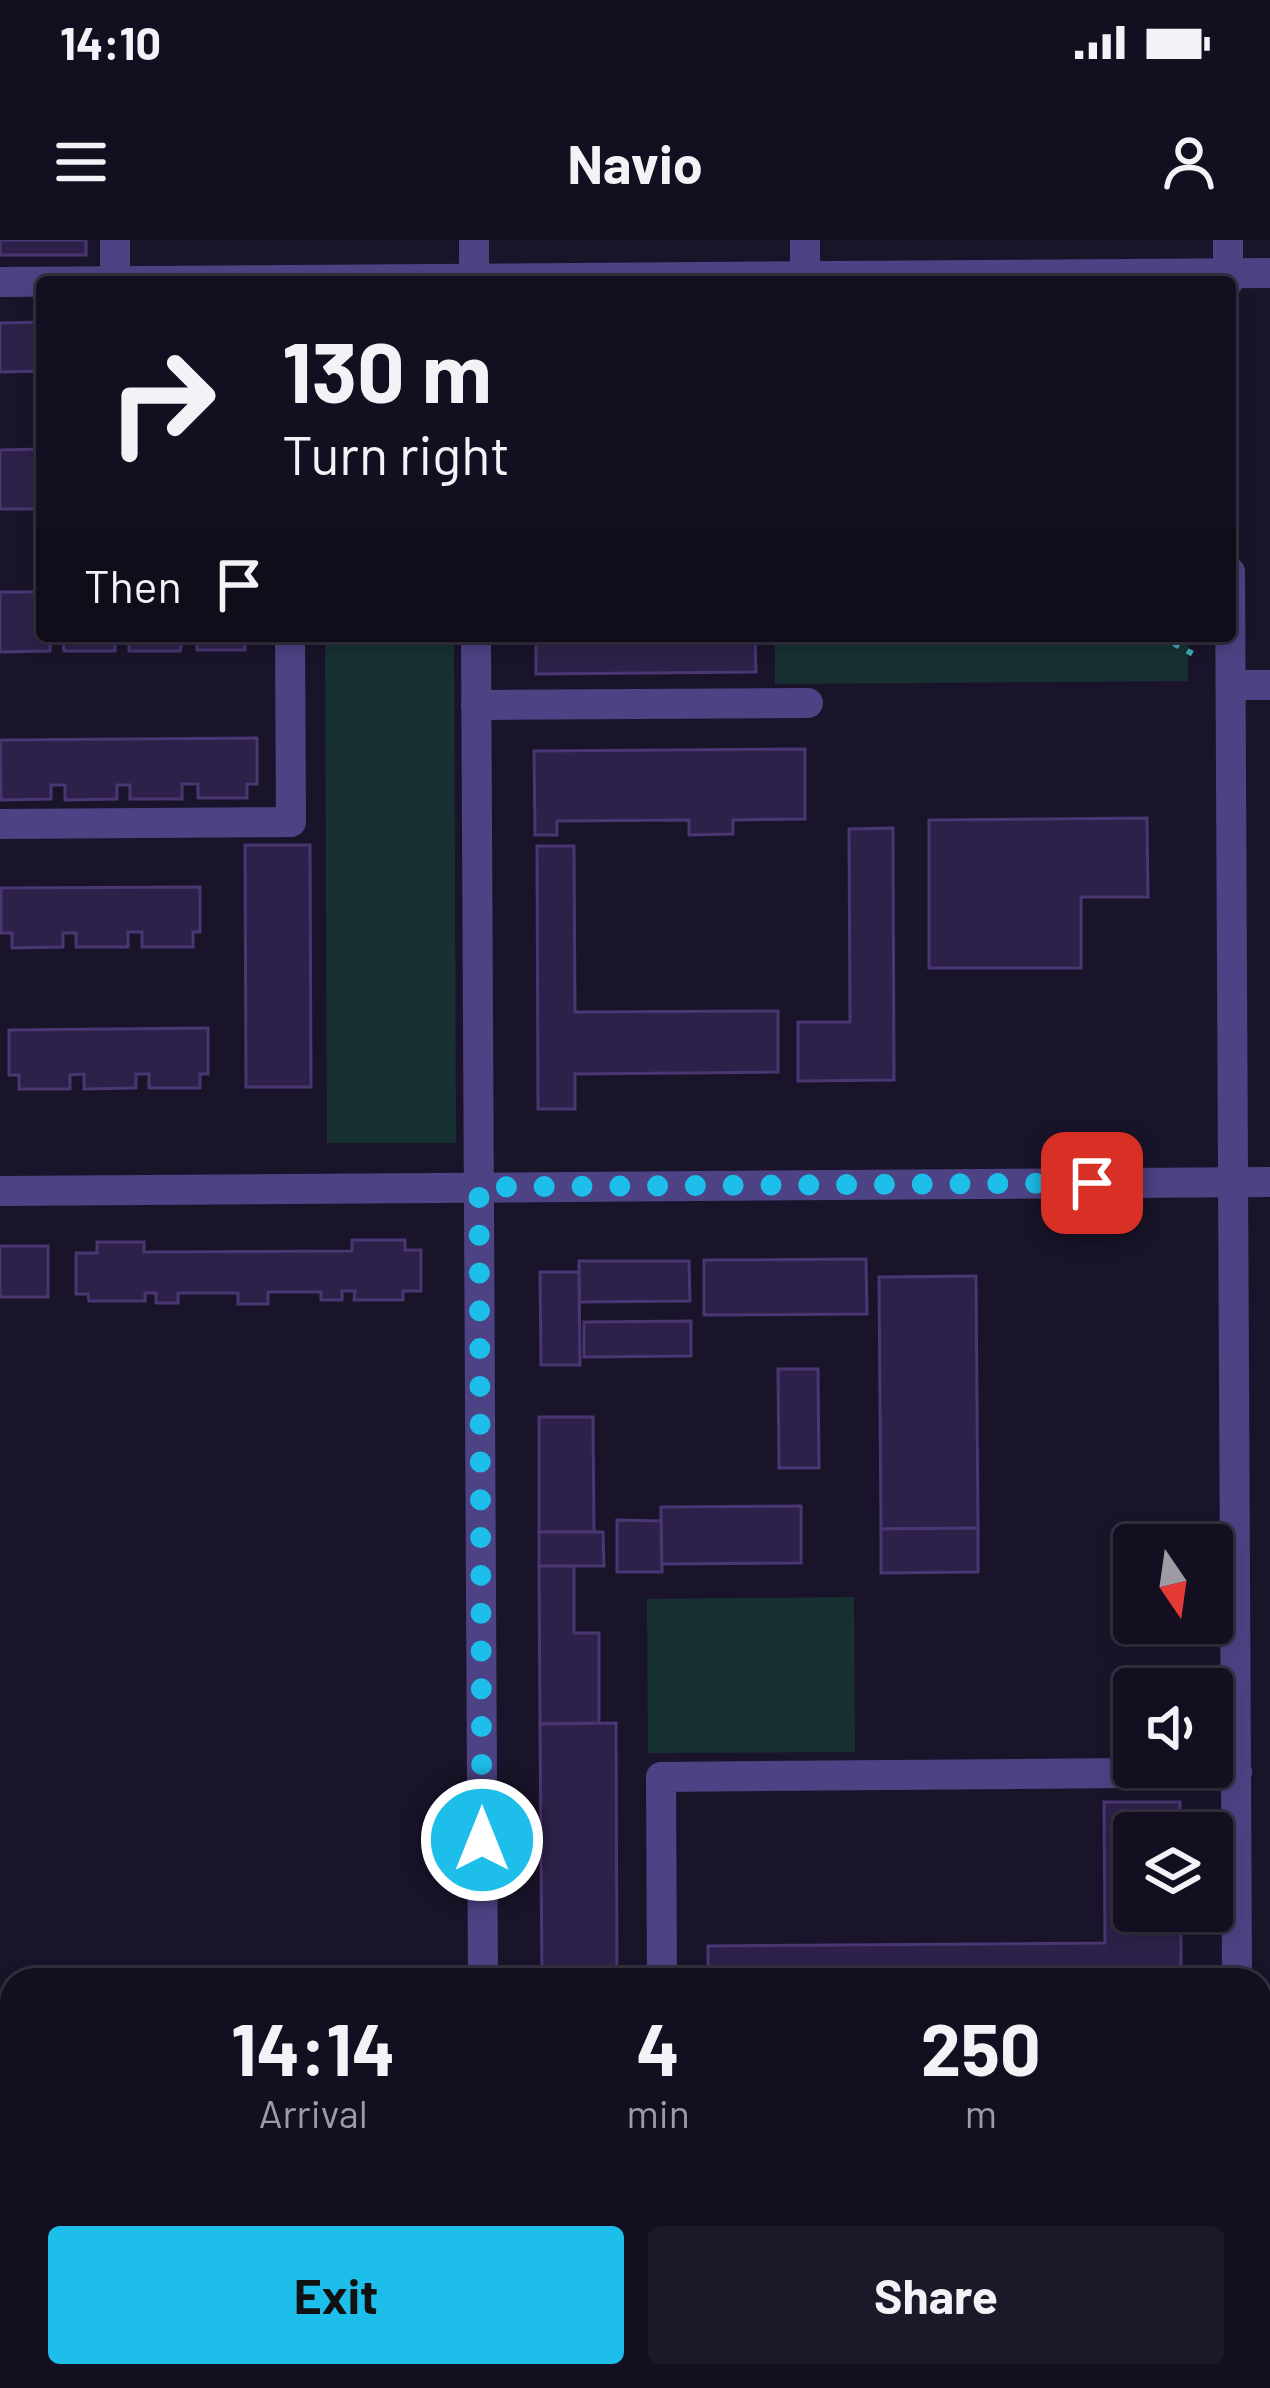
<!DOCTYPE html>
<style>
body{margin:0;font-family:Barlow,sans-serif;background:#1d1829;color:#f1f3f6;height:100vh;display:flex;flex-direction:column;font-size:45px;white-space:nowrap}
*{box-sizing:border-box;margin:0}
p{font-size:39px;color:#9d9ca5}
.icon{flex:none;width:66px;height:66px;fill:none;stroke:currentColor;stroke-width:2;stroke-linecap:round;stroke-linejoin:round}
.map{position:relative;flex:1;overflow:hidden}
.sheet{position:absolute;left:0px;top:1728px;width:1272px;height:420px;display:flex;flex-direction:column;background:#140f20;border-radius:36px 36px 0 0;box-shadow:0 6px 18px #0003,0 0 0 3px #332f3e}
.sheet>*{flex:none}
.guide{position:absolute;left:36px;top:36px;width:1200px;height:366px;border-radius:12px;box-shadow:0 6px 18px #0003,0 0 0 3px #332f3e;background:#140f20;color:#f1f3f6;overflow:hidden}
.needle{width:78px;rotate:167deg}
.tools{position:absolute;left:1113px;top:1284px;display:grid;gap:24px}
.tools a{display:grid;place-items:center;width:120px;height:120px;border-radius:12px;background:#140f20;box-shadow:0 6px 18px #0003,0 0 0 3px #332f3e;font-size:60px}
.pin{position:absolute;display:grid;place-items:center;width:102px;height:102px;color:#fff;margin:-51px;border-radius:24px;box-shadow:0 6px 18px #0006}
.me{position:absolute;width:132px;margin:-66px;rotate:0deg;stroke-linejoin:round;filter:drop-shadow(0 0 9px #0008)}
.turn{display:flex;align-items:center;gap:42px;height:252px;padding:0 48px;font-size:54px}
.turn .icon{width:156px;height:156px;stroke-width:2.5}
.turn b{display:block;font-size:84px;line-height:102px}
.then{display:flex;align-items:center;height:114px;padding:0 48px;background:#0003;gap:24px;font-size:45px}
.eta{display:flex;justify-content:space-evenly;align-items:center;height:204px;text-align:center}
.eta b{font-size:72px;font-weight:700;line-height:84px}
.cta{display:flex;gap:24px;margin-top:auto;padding:24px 48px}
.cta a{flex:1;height:138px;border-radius:12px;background:#1dbeea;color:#111;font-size:48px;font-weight:700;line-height:138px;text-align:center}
.cta a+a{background:#1d1829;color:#f1f3f6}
.status{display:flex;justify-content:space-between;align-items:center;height:84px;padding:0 60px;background:#140f20;direction:ltr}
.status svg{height:33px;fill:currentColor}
header{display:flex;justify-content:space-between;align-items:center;height:156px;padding:0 48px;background:#140f20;font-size:54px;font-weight:700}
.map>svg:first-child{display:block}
.green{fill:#173133}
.building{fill:#2e2149;stroke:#493673;stroke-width:3}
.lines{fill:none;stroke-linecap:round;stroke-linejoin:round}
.path{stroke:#3dacb3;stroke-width:6;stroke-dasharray:6 9;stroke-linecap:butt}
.minor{stroke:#4d4384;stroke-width:30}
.route{stroke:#1dbeea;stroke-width:21;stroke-dasharray:0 37.8}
</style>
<div class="status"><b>14:10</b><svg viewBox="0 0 49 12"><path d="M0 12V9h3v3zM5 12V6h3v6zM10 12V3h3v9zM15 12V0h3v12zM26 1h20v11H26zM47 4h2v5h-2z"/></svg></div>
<header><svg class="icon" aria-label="menu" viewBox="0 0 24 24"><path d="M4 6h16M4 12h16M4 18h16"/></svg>Navio<svg class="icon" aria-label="person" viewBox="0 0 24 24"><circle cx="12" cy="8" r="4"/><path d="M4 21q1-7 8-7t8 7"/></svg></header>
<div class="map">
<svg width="1270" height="2148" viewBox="0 0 1270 2148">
<rect width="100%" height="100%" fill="#1a142a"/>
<!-- green -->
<g class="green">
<polygon points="325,396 454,396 456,903 327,903"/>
<polygon points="775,396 1188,396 1188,441 775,444"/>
<polygon points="854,1357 855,1512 648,1513 647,1359"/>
</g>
<!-- building -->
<g class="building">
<rect x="0" y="0" width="86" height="15"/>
<polygon points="42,82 42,131 0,132 0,83"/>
<polygon points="42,209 42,269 0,269 0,210"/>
<polygon points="0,352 42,352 42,396 184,396 180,411 129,411 129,396 115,397 115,411 64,411 63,397 50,397 50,411 0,412"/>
<rect x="197" y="396" width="48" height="14"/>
<polygon points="536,396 755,396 756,432 536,434"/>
<polygon points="257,498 257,544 247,544 247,558 198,558 198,544 182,544 182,559 130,559 130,545 117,545 117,559 65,560 65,545 51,545 51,559 1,560 0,500"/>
<polygon points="805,509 805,579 733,580 733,594 689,595 689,580 557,581 557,595 535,595 534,511"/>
<polygon points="1147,578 1148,657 1081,657 1081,728 929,728 929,580"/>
<polygon points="893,588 894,840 798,841 798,782 850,782 849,589"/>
<polygon points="245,605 310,605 311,847 246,847"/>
<polygon points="537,606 574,606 575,772 778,771 778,832 575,834 575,869 538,869"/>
<polygon points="200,647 200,692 193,692 193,707 142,707 142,692 128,692 128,707 76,707 76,693 63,693 63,707 12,708 12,693 1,693 1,648"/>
<polygon points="208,788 208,834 200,834 200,848 149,848 149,834 136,834 136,848 84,849 84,834 70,835 70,849 19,849 19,835 9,835 9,790"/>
<polygon points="352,1000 405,1000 405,1010 421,1010 421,1051 403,1051 403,1060 354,1060 355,1051 342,1051 342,1060 321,1060 321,1052 268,1052 268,1064 238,1064 238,1053 178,1053 178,1063 156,1063 156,1053 145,1053 145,1061 89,1061 88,1054 76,1054 76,1013 97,1013 97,1002 144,1002 144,1012 352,1011"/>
<rect x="0" y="1006" width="48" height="51"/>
<polygon points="866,1019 867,1074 704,1075 704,1020"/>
<polygon points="579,1021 689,1021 690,1061 579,1062"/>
<polygon points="540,1032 579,1032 580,1125 541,1125"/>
<polygon points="976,1036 978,1288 881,1289 879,1037"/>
<polygon points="691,1081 691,1116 584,1117 584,1082"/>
<polygon points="778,1129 818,1129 819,1228 779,1228"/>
<polygon points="539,1177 593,1177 594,1292 539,1292"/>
<polygon points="801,1266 801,1323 661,1324 661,1267"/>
<polygon points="617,1280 661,1281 662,1332 617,1332"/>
<polygon points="978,1288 978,1332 881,1333 881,1289"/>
<polygon points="539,1292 603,1292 604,1326 539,1326"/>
<polygon points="539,1326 574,1326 574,1393 599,1393 599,1483 540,1484"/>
<polygon points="616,1483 617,1740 542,1740 540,1484"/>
<polygon points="1104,1562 1180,1562 1180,1593 1134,1593 1134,1671 1181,1671 1181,1740 708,1740 708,1706 1105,1703"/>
<rect x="941" y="2136" width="71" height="12"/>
</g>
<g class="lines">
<!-- path -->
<polyline class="path" points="1161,396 1200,418"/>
<!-- minor -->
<g class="minor">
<polyline points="115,0 115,41"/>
<polyline points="474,0 474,42"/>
<polyline points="805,0 805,36"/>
<polyline points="1228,0 1228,42"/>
<polyline points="0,42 1270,33"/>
<polyline points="1230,332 1237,1740"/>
<polyline points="476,396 483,1740"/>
<polyline points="1231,445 1270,445"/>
<polyline points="476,465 808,463"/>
<polyline points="0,584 291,582 290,396"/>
<polyline points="0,951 1270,942"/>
<polyline points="662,1740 661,1537 1237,1532"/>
<polyline points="0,1865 12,1866"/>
<polyline points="1260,1872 1270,1872"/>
<polyline points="606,2136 606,2148"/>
<polyline points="871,2136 871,2148"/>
</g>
</g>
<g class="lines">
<!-- route -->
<polyline class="route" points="482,1600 479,947 1092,943"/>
</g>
</svg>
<div class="tools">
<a><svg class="needle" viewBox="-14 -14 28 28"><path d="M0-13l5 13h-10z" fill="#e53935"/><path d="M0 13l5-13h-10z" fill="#9d9ca5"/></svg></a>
<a><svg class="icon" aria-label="sound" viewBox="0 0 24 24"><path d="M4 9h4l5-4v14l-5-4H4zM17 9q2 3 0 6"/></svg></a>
<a><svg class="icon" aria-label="layers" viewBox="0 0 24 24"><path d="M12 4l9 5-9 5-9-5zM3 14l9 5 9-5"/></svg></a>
</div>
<div class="pin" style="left:1092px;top:943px;background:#d93025"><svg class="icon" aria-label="arrive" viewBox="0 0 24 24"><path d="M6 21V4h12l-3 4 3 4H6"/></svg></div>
<svg class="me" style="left:482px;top:1600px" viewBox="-20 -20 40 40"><circle r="17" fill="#1dbeea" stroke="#fff" stroke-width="3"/><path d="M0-11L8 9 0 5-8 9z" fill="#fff"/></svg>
<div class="guide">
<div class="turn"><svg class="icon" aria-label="right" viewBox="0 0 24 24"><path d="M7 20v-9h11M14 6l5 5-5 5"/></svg><div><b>130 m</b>Turn right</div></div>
<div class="then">Then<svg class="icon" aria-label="arrive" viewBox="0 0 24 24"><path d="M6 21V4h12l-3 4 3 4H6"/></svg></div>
</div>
<section class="sheet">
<div class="eta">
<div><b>14:14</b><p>Arrival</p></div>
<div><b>4</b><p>min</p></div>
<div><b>250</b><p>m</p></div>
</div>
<div class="cta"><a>Exit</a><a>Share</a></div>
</section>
</div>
